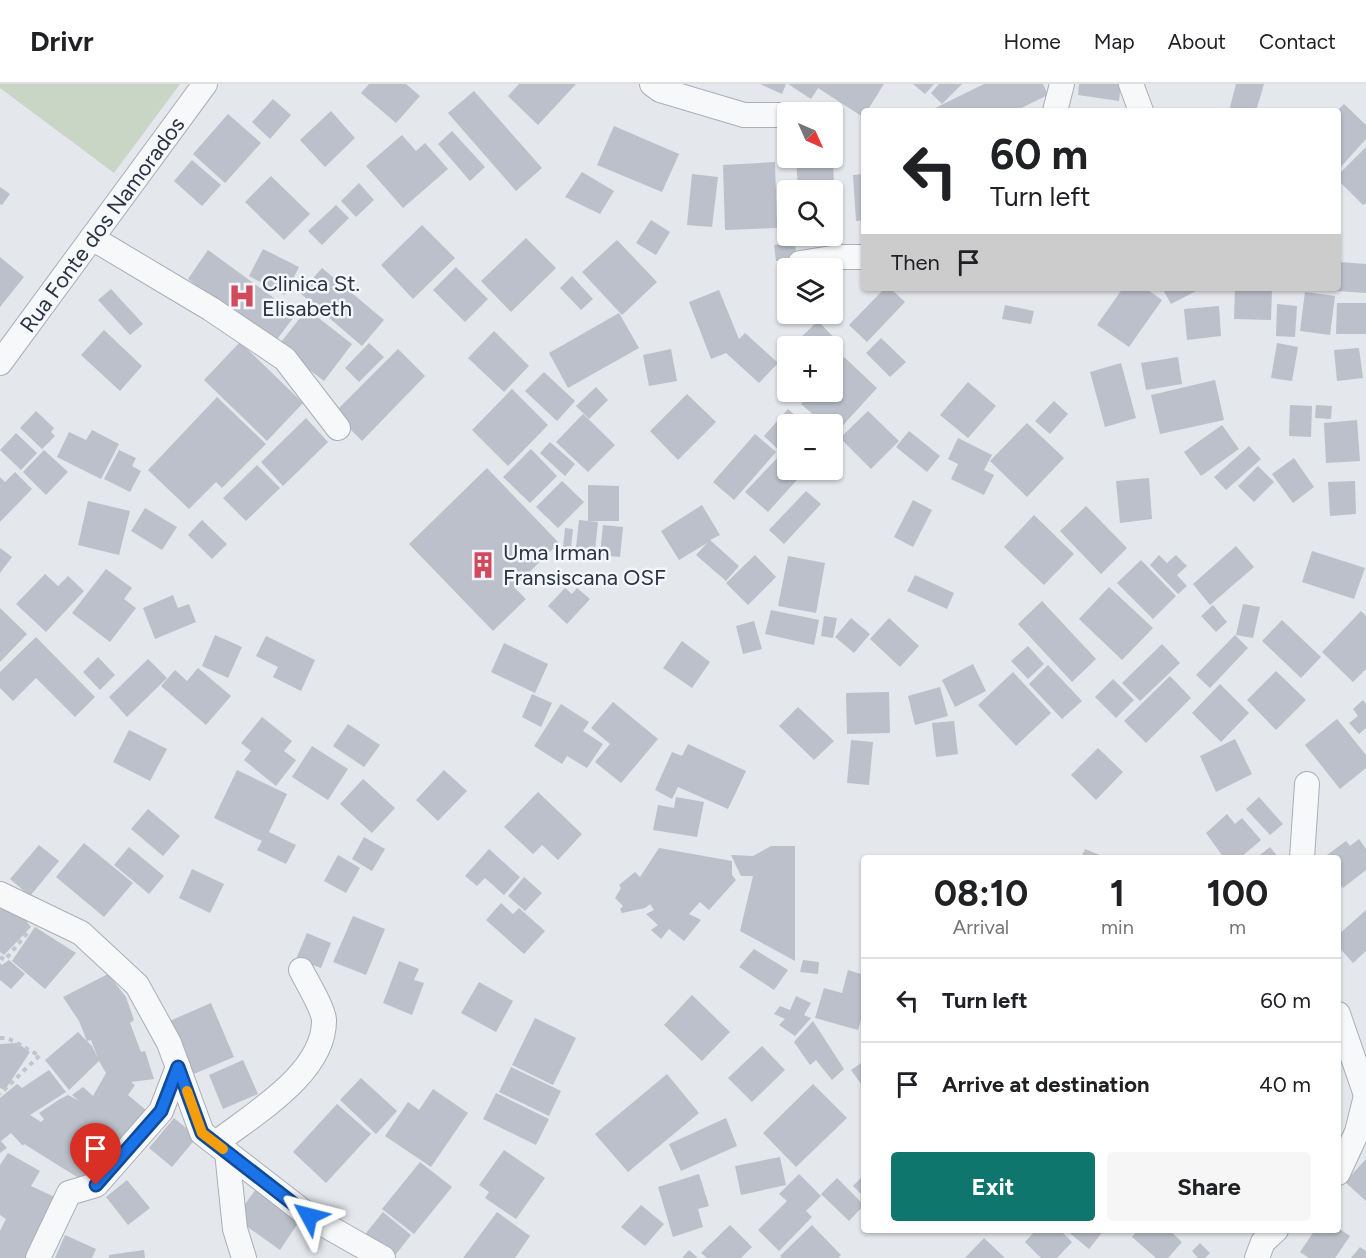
<!DOCTYPE html>
<meta charset="utf-8">
<style>
body{margin:0;font-family:Figtree,sans-serif;background:#f6f6f6;color:#202124;height:100vh;display:flex;flex-direction:column;font-size:22px;white-space:nowrap}
*{box-sizing:border-box;margin:0}
p{font-size:20px;color:#757577}
.icon{flex:none;width:33px;height:33px;fill:none;stroke:currentColor;stroke-width:2;stroke-linecap:round;stroke-linejoin:round}
.map{position:relative;flex:1;overflow:hidden}
.sheet{position:absolute;left:861px;top:771px;width:480px;height:378px;display:flex;flex-direction:column;background:#fff;border-radius:6px;box-shadow:0 2px 4px #0004}
.sheet>*{flex:none}
.guide{position:absolute;left:861px;top:24px;width:480px;height:183px;border-radius:6px;box-shadow:0 2px 4px #0004;background:#fff;color:#202124;overflow:hidden}
.needle{width:39px;rotate:135deg}
.controls{position:absolute;left:777px;top:18px;display:grid;gap:12px}
.controls a{display:grid;place-items:center;width:66px;height:66px;border-radius:6px;background:#fff;box-shadow:0 2px 4px #0004;font-size:30px}
.pin{position:absolute;display:grid;place-items:center;width:51px;height:51px;color:#fff;margin:-62px -26px;border-radius:50% 50% 50% 0;rotate:-45deg;box-shadow:0 0 6px #0007}
.pin .icon{rotate:45deg}
.me{position:absolute;width:66px;margin:-33px;rotate:308deg;stroke-linejoin:round;filter:drop-shadow(0 0 4px #0008)}
.turn{display:flex;align-items:center;gap:21px;height:126px;padding:0 30px;font-size:27px}
.turn .icon{width:78px;height:78px;stroke-width:2.5}
.turn b{display:block;font-size:42px;line-height:51px}
.then{display:flex;align-items:center;height:57px;padding:0 30px;background:#0003;gap:12px;font-size:22px}
.eta{display:flex;justify-content:space-evenly;align-items:center;height:102px;text-align:center}
.eta b{font-size:36px;font-weight:700;line-height:42px}
.action{display:flex;gap:12px;margin-top:auto;padding:12px 30px}
.action a{flex:1;height:69px;border-radius:6px;background:#0f766e;color:#fff;font-size:24px;font-weight:700;line-height:69px;text-align:center}
.action a+a{background:#f6f6f6;color:#202124}
ul{padding:0;list-style:none}
li{display:flex;align-items:center;gap:18px;height:84px;padding:0 30px;border-top:2px solid #e0e0e0}
li div{flex:1}
li b{display:block;font-size:22px}
li em{font-style:normal}
header{display:flex;align-items:center;gap:36px;box-sizing:border-box;height:84px;padding:0 30px;background:#fff;border-bottom:2px solid #e0e0e0}
header strong{font-size:28px}
nav{display:flex;gap:33px;margin-inline-start:auto;font-size:21px}
.map>svg:first-child{display:block}
.green{fill:#c9d6c5}
.building{fill:#bbc0ca}
.lines{fill:none;stroke-linecap:round;stroke-linejoin:round}
.minor-casing{stroke:#a9aeb7;stroke-width:26}
.path{stroke:#c2c5cb;stroke-width:4;stroke-dasharray:4.5 4.5;stroke-linecap:butt}
.minor{stroke:#f7f8fa;stroke-width:24}
.route-casing{stroke:#114b97;stroke-width:15}
.route{stroke:#1a73e8;stroke-width:10}
.slow{stroke:#f59e0b;stroke-width:10}
.labels{text-anchor:middle;stroke-width:5;stroke-linejoin:round;paint-order:stroke}
.street-label{font-size:22px;fill:#2b3445;stroke:#f4f6f9}
.poi-label{font-size:22px;fill:#2b3445;stroke:#f4f6f9;text-anchor:start}
</style>
<header>
<strong>Drivr</strong>
<nav><a>Home</a><a>Map</a><a>About</a><a>Contact</a></nav>
</header>
<div class="map">
<svg width="1366" height="1174" viewBox="0 0 1366 1174">
<rect width="100%" height="100%" fill="#e4e7ec"/>
<!-- green -->
<polygon class="green" points="0,0 180,0 114,89 0,4"/>
<!-- building -->
<g class="building">
<polygon points="369,0 406,0 420,12 396,39 361,9"/>
<polygon points="519,0 576,0 538,41 508,12"/>
<polygon points="760,0 786,0 782,10"/>
<polygon points="788,0 884,0 867,27 864,27 863,33 818,4 811,15"/>
<polygon points="913,0 934,0 925,10"/>
<polygon points="939,0 962,0 942,20 931,9"/>
<polygon points="984,0 1043,0 1048,11 1015,27 929,27"/>
<polygon points="1079,0 1121,0 1119,17 1078,11"/>
<polygon points="1236,0 1264,0 1256,27 1229,27"/>
<polygon points="474,7 542,84 516,107 448,29"/>
<polygon points="273,15 291,31 270,55 252,38"/>
<polygon points="1344,20 1366,41 1366,55 1338,86 1338,26"/>
<polygon points="331,27 355,54 325,83 300,56"/>
<polygon points="228,30 261,59 225,99 193,70"/>
<polygon points="614,42 679,70 662,108 597,81"/>
<polygon points="452,47 485,83 470,97 438,60"/>
<polygon points="402,51 416,67 425,59 448,85 403,124 366,82"/>
<polygon points="1366,63 1366,119 1363,121 1338,96 1338,91"/>
<polygon points="796,74 833,74 834,106 798,106"/>
<polygon points="192,76 221,101 202,122 174,97"/>
<polygon points="775,78 777,144 725,146 723,81"/>
<polygon points="582,88 614,107 600,130 565,113"/>
<polygon points="692,90 718,93 712,143 687,141"/>
<polygon points="864,90 864,136 856,137 853,91"/>
<polygon points="271,92 310,130 284,156 245,118"/>
<polygon points="359,99 374,116 356,133 341,117"/>
<polygon points="0,103 10,110 2,121 0,120"/>
<polygon points="832,107 834,107 836,148 832,148"/>
<polygon points="336,121 349,134 322,161 308,147"/>
<polygon points="651,136 670,148 656,171 636,159"/>
<polygon points="422,141 455,174 413,215 381,181"/>
<polygon points="526,154 556,184 511,228 481,197"/>
<polygon points="617,156 657,198 622,231 582,188"/>
<polygon points="795,159 797,175 776,177 774,161"/>
<polygon points="263,165 299,183 285,211 249,192"/>
<polygon points="208,166 296,230 275,258 188,195"/>
<polygon points="0,173 24,193 0,223"/>
<polygon points="1338,178 1366,180 1366,209 1322,206 1338,204"/>
<polygon points="456,183 488,215 465,238 433,206"/>
<polygon points="322,184 384,236 362,262 300,209"/>
<polygon points="572,192 593,215 581,226 560,204"/>
<polygon points="885,204 890,204 905,218 867,258 849,241"/>
<polygon points="1123,204 1145,204 1162,216 1129,263 1097,241"/>
<polygon points="1162,204 1202,204 1171,220"/>
<polygon points="1235,204 1272,204 1271,236 1234,235"/>
<polygon points="111,205 143,240 130,251 98,216"/>
<polygon points="719,206 739,255 745,249 778,279 759,299 726,269 711,275 689,218"/>
<polygon points="1305,208 1335,212 1330,251 1300,247"/>
<polygon points="1337,219 1366,219 1366,250 1336,250"/>
<polygon points="1277,220 1297,222 1295,253 1276,252"/>
<polygon points="1005,221 1034,227 1031,240 1002,235"/>
<polygon points="1219,222 1221,252 1187,256 1184,225"/>
<polygon points="307,225 352,260 324,297 278,262"/>
<polygon points="619,229 639,264 568,304 549,269"/>
<polygon points="818,237 842,262 832,272 832,262 792,262"/>
<polygon points="104,246 142,282 120,307 81,271"/>
<polygon points="494,247 529,282 504,308 468,274"/>
<polygon points="881,254 906,278 890,293 866,269"/>
<polygon points="240,258 303,319 267,357 204,296"/>
<polygon points="369,259 384,273 359,298 345,284"/>
<polygon points="1277,259 1298,263 1292,297 1271,294"/>
<polygon points="1359,264 1363,294 1337,297 1334,266"/>
<polygon points="398,265 425,292 362,357 334,329"/>
<polygon points="671,265 677,297 649,302 643,271"/>
<polygon points="844,273 877,304 835,350 832,340 824,340 801,320 813,308 832,308 832,286"/>
<polygon points="1178,273 1182,300 1146,306 1141,279"/>
<polygon points="1121,279 1136,334 1105,343 1090,288"/>
<polygon points="544,288 575,317 557,337 525,307"/>
<polygon points="1215,296 1224,336 1160,350 1151,311"/>
<polygon points="968,298 996,322 968,354 940,331"/>
<polygon points="596,303 608,316 589,335 576,322"/>
<polygon points="512,305 548,341 508,382 472,346"/>
<polygon points="687,310 716,338 678,376 650,347"/>
<polygon points="217,313 266,360 222,404 216,398 189,425 148,386"/>
<polygon points="1054,317 1068,330 1050,350 1035,337"/>
<polygon points="1290,321 1312,322 1311,353 1289,352"/>
<polygon points="1316,321 1332,322 1331,335 1315,334"/>
<polygon points="788,325 805,340 788,340 788,386 805,387 768,428 745,408 782,369 764,352"/>
<polygon points="36,327 54,344 51,348 55,352 42,365 20,344"/>
<polygon points="868,327 899,357 871,385 840,354"/>
<polygon points="583,330 615,361 588,388 556,358"/>
<polygon points="306,334 328,358 283,402 261,378"/>
<polygon points="1357,336 1360,377 1326,379 1324,339"/>
<polygon points="1027,339 1064,374 1027,413 990,377"/>
<polygon points="1222,341 1239,365 1201,392 1184,368"/>
<polygon points="92,346 119,360 101,395 57,373 69,348 86,356"/>
<polygon points="909,347 940,372 927,388 896,363"/>
<polygon points="16,349 37,369 21,386 0,366"/>
<polygon points="755,350 776,368 734,416 713,398"/>
<polygon points="958,354 992,371 984,386 994,391 984,411 951,395 958,380 948,375"/>
<polygon points="550,358 575,380 565,392 540,369"/>
<polygon points="1249,362 1261,375 1226,406 1214,393"/>
<polygon points="531,365 557,392 530,419 503,393"/>
<polygon points="44,366 68,388 46,411 23,388"/>
<polygon points="119,366 136,374 132,382 141,387 130,408 104,395"/>
<polygon points="1294,374 1314,403 1293,419 1272,390"/>
<polygon points="257,381 280,404 246,437 223,414"/>
<polygon points="1258,382 1274,398 1254,418 1238,402"/>
<polygon points="487,384 559,459 514,503 526,515 493,547 409,460"/>
<polygon points="15,388 32,405 0,438 0,393 5,398"/>
<polygon points="1149,394 1152,435 1120,439 1116,397"/>
<polygon points="562,397 584,418 558,444 536,423"/>
<polygon points="1355,397 1356,430 1330,432 1328,398"/>
<polygon points="588,401 619,402 619,437 588,437"/>
<polygon points="806,407 821,420 784,460 769,446"/>
<polygon points="913,416 932,426 913,463 894,453"/>
<polygon points="88,417 130,427 119,471 78,461"/>
<polygon points="702,421 720,451 710,456 739,482 726,497 696,471 707,459 679,476 661,447"/>
<polygon points="1086,422 1127,464 1101,490 1060,447"/>
<polygon points="145,424 177,443 162,466 131,447"/>
<polygon points="1034,431 1074,470 1044,501 1004,463"/>
<polygon points="202,436 227,460 212,475 188,451"/>
<polygon points="579,436 598,438 595,466 576,464"/>
<polygon points="603,441 623,443 620,473 600,471"/>
<polygon points="565,444 573,445 571,463 563,463"/>
<polygon points="1236,462 1254,483 1210,521 1193,500"/>
<polygon points="0,464 12,473 0,489"/>
<polygon points="1312,467 1365,484 1354,515 1302,498"/>
<polygon points="755,471 776,493 748,521 726,499"/>
<polygon points="1159,471 1167,479 1176,471 1187,482 1177,491 1187,502 1178,510 1150,481"/>
<polygon points="788,472 825,479 816,529 778,522"/>
<polygon points="1141,476 1176,512 1153,535 1117,499"/>
<polygon points="106,485 132,504 124,515 136,524 110,558 72,529"/>
<polygon points="45,490 58,502 68,492 84,507 46,548 16,520"/>
<polygon points="915,491 954,509 947,525 907,507"/>
<polygon points="1109,503 1153,544 1122,576 1079,535"/>
<polygon points="565,504 572,510 577,504 590,515 567,540 548,522"/>
<polygon points="173,511 178,524 189,520 196,538 155,555 143,524"/>
<polygon points="1042,517 1096,575 1072,598 1018,540"/>
<polygon points="1243,520 1260,523 1253,554 1236,551"/>
<polygon points="1213,521 1227,538 1216,548 1201,532"/>
<polygon points="0,524 27,550 0,578"/>
<polygon points="771,526 819,536 814,561 765,550"/>
<polygon points="1361,527 1366,532 1366,585 1353,598 1322,568"/>
<polygon points="824,532 837,534 833,554 821,552"/>
<polygon points="851,534 870,550 854,569 835,553"/>
<polygon points="889,534 919,562 900,583 870,555"/>
<polygon points="1282,536 1321,573 1301,594 1262,557"/>
<polygon points="754,537 762,565 743,570 736,542"/>
<polygon points="215,551 242,563 228,594 202,582"/>
<polygon points="1235,551 1248,564 1210,604 1196,591"/>
<polygon points="266,552 315,576 301,607 273,593 278,583 256,572"/>
<polygon points="36,553 95,613 75,633 36,594 13,617 0,604 0,588"/>
<polygon points="682,557 710,578 692,604 663,584"/>
<polygon points="504,559 548,580 535,609 491,588"/>
<polygon points="1162,560 1180,579 1140,617 1122,599"/>
<polygon points="1028,562 1044,580 1028,595 1011,577"/>
<polygon points="98,573 115,591 100,606 83,588"/>
<polygon points="148,575 167,594 127,633 109,613"/>
<polygon points="973,580 986,607 955,623 942,596"/>
<polygon points="1048,581 1082,617 1062,635 1029,600"/>
<polygon points="198,584 231,612 206,641 161,602 175,586 187,597"/>
<polygon points="1276,587 1306,616 1276,646 1247,616"/>
<polygon points="1013,588 1051,629 1016,662 978,621"/>
<polygon points="1170,592 1191,614 1146,659 1124,637"/>
<polygon points="1113,595 1134,616 1116,634 1095,613"/>
<polygon points="1220,600 1249,629 1221,658 1192,629"/>
<polygon points="940,603 948,632 915,641 908,612"/>
<polygon points="889,608 890,649 847,650 846,609"/>
<polygon points="532,610 552,619 541,643 522,633"/>
<polygon points="1363,616 1366,620 1366,644 1359,650 1349,639 1358,632 1353,625"/>
<polygon points="613,618 658,655 621,699 595,678 610,660 591,644"/>
<polygon points="561,620 589,638 583,647 603,660 587,684 567,672 562,680 534,662"/>
<polygon points="798,623 834,657 814,676 779,642"/>
<polygon points="262,633 292,657 284,667 296,676 276,702 244,676 251,667 241,659"/>
<polygon points="1337,635 1366,671 1366,684 1340,705 1305,661"/>
<polygon points="954,637 958,670 936,673 932,639"/>
<polygon points="348,640 380,661 364,683 333,662"/>
<polygon points="129,646 167,665 150,697 113,678"/>
<polygon points="1235,655 1252,690 1216,708 1200,672"/>
<polygon points="851,656 873,658 869,701 847,699"/>
<polygon points="688,660 746,687 728,725 678,703 672,715 655,706 672,668 682,672"/>
<polygon points="312,662 348,685 328,716 292,693"/>
<polygon points="1098,664 1123,688 1096,716 1071,691"/>
<polygon points="237,686 287,710 269,748 296,761 286,780 257,766 262,757 214,734"/>
<polygon points="444,686 467,707 438,737 416,716"/>
<polygon points="363,695 395,724 372,749 340,720"/>
<polygon points="538,708 582,750 558,776 542,761 533,770 504,743"/>
<polygon points="676,713 704,718 697,753 653,746 658,721 674,724"/>
<polygon points="1259,713 1283,740 1270,751 1246,725"/>
<polygon points="148,725 180,752 163,772 131,745"/>
<polygon points="1227,730 1235,740 1242,734 1261,756 1240,774 1224,774 1206,749"/>
<polygon points="364,753 385,765 372,787 352,775"/>
<polygon points="1359,755 1366,765 1366,786 1343,804 1338,797 1338,774 1323,774 1346,757 1350,762"/>
<polygon points="84,759 133,799 104,833 56,793"/>
<polygon points="39,761 59,777 30,812 10,795"/>
<polygon points="771,762 795,762 795,877 740,847 753,792 741,792 731,771 753,772"/>
<polygon points="129,763 164,792 149,810 114,781"/>
<polygon points="1270,763 1279,774 1256,774"/>
<polygon points="659,764 732,777 732,791 736,796 709,826 700,818 689,830 701,836 684,857 669,845 661,855 651,846 658,841 646,830 654,826 650,820 645,824 622,829 620,825 623,822 615,814 621,804 619,801 635,788 640,793"/>
<polygon points="489,765 520,793 504,811 485,794 477,802 465,792"/>
<polygon points="1085,765 1107,774 1081,774"/>
<polygon points="338,771 360,784 346,809 324,797"/>
<polygon points="192,785 224,800 210,829 179,814"/>
<polygon points="524,793 542,809 525,827 508,812"/>
<polygon points="501,819 513,830 519,824 545,847 524,870 486,836"/>
<polygon points="0,820 23,833 31,843 4,871 0,868"/>
<polygon points="1366,826 1366,867 1353,879 1338,862 1338,851"/>
<polygon points="353,832 385,845 366,891 333,878"/>
<polygon points="35,843 76,869 45,905 12,877"/>
<polygon points="307,849 331,859 321,884 296,875"/>
<polygon points="754,865 788,886 774,906 739,883"/>
<polygon points="9,876 25,890 11,905 0,896 0,879 2,881"/>
<polygon points="803,876 819,878 818,890 800,888"/>
<polygon points="399,877 419,885 414,896 424,899 412,931 383,919"/>
<polygon points="848,886 864,891 864,926 858,946 815,934 824,904 842,909"/>
<polygon points="108,890 126,913 134,936 130,939 141,968 145,967 154,995 131,998 135,1001 128,1011 146,1026 90,1101 24,1060 23,1062 11,1049 1,1057 7,1064 0,1069 0,1014 17,1000 22,1004 49,986 66,1008 30,1031 41,1038 44,1035 39,1029 60,1015 68,1011 79,1017 72,1011 83,1003 93,1012 106,989 99,977 69,1006 45,976 78,948 92,962 98,974 91,956 87,957 79,937 63,913"/>
<polygon points="479,898 513,917 496,948 461,929"/>
<polygon points="692,911 730,948 702,977 664,941"/>
<polygon points="796,912 811,919 804,931 811,934 795,952 779,941 785,935 774,930 780,922 790,926"/>
<polygon points="211,919 234,973 189,992 165,939"/>
<polygon points="535,934 576,954 553,1001 512,981"/>
<polygon points="813,937 844,985 832,996 816,976 810,981 794,958"/>
<polygon points="17,959 30,968 5,1006 0,1004 0,960"/>
<polygon points="762,962 785,986 752,1018 728,994"/>
<polygon points="243,976 258,1010 223,1025 209,991"/>
<polygon points="864,977 864,1004 851,986"/>
<polygon points="511,983 561,1007 549,1032 499,1008"/>
<polygon points="667,990 699,1029 628,1088 595,1050"/>
<polygon points="361,994 397,1027 376,1050 340,1016"/>
<polygon points="813,1000 847,1034 796,1083 763,1049"/>
<polygon points="433,1005 468,1029 431,1083 385,1052 408,1018 419,1026"/>
<polygon points="496,1009 549,1035 536,1061 483,1035"/>
<polygon points="337,1020 371,1050 326,1099 293,1068"/>
<polygon points="174,1034 197,1053 172,1083 149,1064"/>
<polygon points="726,1034 737,1062 681,1087 669,1060"/>
<polygon points="504,1066 545,1094 516,1135 485,1114 489,1108 479,1101"/>
<polygon points="8,1069 40,1087 31,1102 59,1115 27,1174 0,1174 0,1147 6,1135 0,1131 0,1081"/>
<polygon points="780,1073 786,1101 741,1111 735,1082"/>
<polygon points="1366,1075 1366,1117 1345,1098"/>
<polygon points="420,1078 452,1103 414,1150 382,1125"/>
<polygon points="699,1090 709,1122 698,1125 703,1143 673,1153 658,1103"/>
<polygon points="799,1090 821,1112 806,1127 812,1133 779,1167 758,1146 787,1117 779,1110"/>
<polygon points="864,1091 864,1113 853,1102"/>
<polygon points="837,1094 864,1121 849,1137 821,1110"/>
<polygon points="127,1096 150,1124 128,1141 106,1113"/>
<polygon points="256,1105 300,1136 280,1166 235,1134"/>
<polygon points="641,1121 664,1140 645,1162 621,1143"/>
<polygon points="383,1128 411,1151 393,1174 362,1154"/>
<polygon points="497,1128 530,1152 515,1174 463,1174"/>
<polygon points="730,1141 752,1163 741,1174 707,1174 701,1169"/>
<polygon points="812,1141 841,1171 838,1174 782,1174 780,1172"/>
<polygon points="1338,1144 1350,1152 1335,1174 1309,1174 1300,1168 1315,1146 1338,1146"/>
<polygon points="1036,1146 1060,1146 1072,1158 1057,1174 1041,1174 1025,1158"/>
<polygon points="1066,1146 1104,1146 1089,1165"/>
<polygon points="1138,1146 1169,1146 1182,1158 1168,1174 1156,1174 1132,1153"/>
<polygon points="65,1151 96,1165 92,1174 55,1174"/>
<polygon points="984,1154 1005,1174 965,1174"/>
<polygon points="1200,1159 1210,1169 1205,1174 1198,1174 1192,1167"/>
<polygon points="1360,1163 1366,1167 1366,1174 1351,1174"/>
<polygon points="144,1166 145,1174 109,1174 109,1171"/>
<polygon points="689,1166 698,1174 682,1174"/>
</g>
<g class="lines">
<defs>
<g id="minor">
<polyline points="652,0 660,6 744,31 788,31"/>
<polyline points="1131,0 1141,27"/>
<polyline points="1055,27 1062,0"/>
<polyline points="92,154 211,225 285,275 338,344"/>
<polyline points="800,179 838,173 864,173"/>
<path id="s1" d="M0,279L205,0"/>
<polyline points="1302,774 1307,700"/>
<polyline points="0,810 81,849 137,901 169,959 202,1049 309,1132 383,1174"/>
<polyline points="1338,930 1366,1011"/>
<path d="M216,1059C253,1030 325,989 324,936C323,924 307,898 301,886"/>
<polyline points="227,1068 235,1145 244,1174"/>
<polyline points="1338,1089 1357,1048 1366,1012"/>
<polyline points="38,1174 69,1109 96,1101 161,1027 178,983"/>
<polyline points="1257,1174 1263,1158 1276,1146"/>
</g>
</defs>
<!-- minor casing -->
<use href="#minor" class="minor-casing"/>
<!-- path -->
<g class="path">
<polyline points="0,873 5,876 28,848"/>
<path d="M0,954C14,953 26,967 40,971L0,1010"/>
</g>
<!-- minor -->
<use href="#minor" class="minor"/>
</g>
<g class="lines">
<defs>
<polyline id="route" points="96,1101 161,1027 178,983 202,1049 309,1132"/>
</defs>
<!-- route casing -->
<use href="#route" class="route-casing"/>
<!-- route -->
<use href="#route" class="route"/>
<!-- slow -->
<polyline class="slow" points="187,1007 202,1049 223,1065"/>
</g>
<!-- icons -->
<defs>
<symbol id="hospital-bare" viewBox="-9 -9 18 18"><path d="M-5-5h3v3.5h4V-5h3V5h-3V1.5h-4V5h-3Z" fill="#d1495b" stroke="#f4f6f9" stroke-width="2.5" paint-order="stroke"/></symbol>
<symbol id="building-bare" viewBox="-9 -9 18 18"><path d="M-4-6H4V6H1V3H-1V6H-4ZM-2.5-4.3h1.7v1.8h-1.7ZM.8-4.3h1.7v1.8H.8ZM-2.5-1h1.7V.8h-1.7ZM.8-1h1.7V.8H.8Z" fill="#d1495b" stroke="#f4f6f9" stroke-width="2.5" paint-order="stroke"/></symbol>
</defs>
<g fill-rule="evenodd">
<use href="#hospital-bare" x="223" y="193" width="38" height="38"/>
<use href="#building-bare" x="464" y="462" width="38" height="38"/>
</g>
<g class="labels">
<!-- street labels -->
<g class="street-label">
<text dy="8" stroke="none"><textPath href="#s1" startOffset="172">Rua Fonte dos Namorados</textPath></text>
</g>
<!-- poi labels -->
<g class="poi-label">
<text x="262" y="207">Clinica St.<tspan x="262" dy="25">Elisabeth</tspan></text>
<text x="503" y="476">Uma Irman<tspan x="503" dy="25">Fransiscana OSF</tspan></text>
</g>
</g>
</svg>
<div class="controls">
<a><svg class="needle" viewBox="-14 -14 28 28"><path d="M0-13l5 13h-10z" fill="#e53935"/><path d="M0 13l5-13h-10z" fill="#757577"/></svg></a>
<a><svg class="icon" aria-label="search" viewBox="0 0 24 24"><circle cx="10" cy="10" r="6"/><path d="M15 15l6 6"/></svg></a>
<a><svg class="icon" aria-label="layers" viewBox="0 0 24 24"><path d="M12 4l9 5-9 5-9-5zM3 14l9 5 9-5"/></svg></a>
<a>+</a>
<a>−</a>
</div>
<div class="pin" style="left:96px;top:1101px;background:#d93025"><svg class="icon" aria-label="arrive" viewBox="0 0 24 24"><path d="M6 21V4h12l-3 4 3 4H6"/></svg></div>
<svg class="me" style="left:309px;top:1132px" viewBox="-20 -20 40 40"><path d="M0-17L14 15 0 8-14 15z" fill="#1a73e8" stroke="#fff" stroke-width="4"/></svg>
<div class="guide">
<div class="turn"><svg class="icon" aria-label="left" viewBox="0 0 24 24"><path d="M17 20v-9H6M10 6l-5 5 5 5"/></svg><div><b>60 m</b>Turn left</div></div>
<div class="then">Then<svg class="icon" aria-label="arrive" viewBox="0 0 24 24"><path d="M6 21V4h12l-3 4 3 4H6"/></svg></div>
</div>
<section class="sheet">
<div class="eta">
<div><b>08:10</b><p>Arrival</p></div>
<div><b>1</b><p>min</p></div>
<div><b>100</b><p>m</p></div>
</div>
<ul>
<li><svg class="icon" aria-label="left" viewBox="0 0 24 24"><path d="M17 20v-9H6M10 6l-5 5 5 5"/></svg><div><b>Turn left</b></div><em>60 m</em></li>
<li><svg class="icon" aria-label="arrive" viewBox="0 0 24 24"><path d="M6 21V4h12l-3 4 3 4H6"/></svg><div><b>Arrive at destination</b></div><em>40 m</em></li>
</ul>
<div class="action"><a>Exit</a><a>Share</a></div>
</section>
</div>
